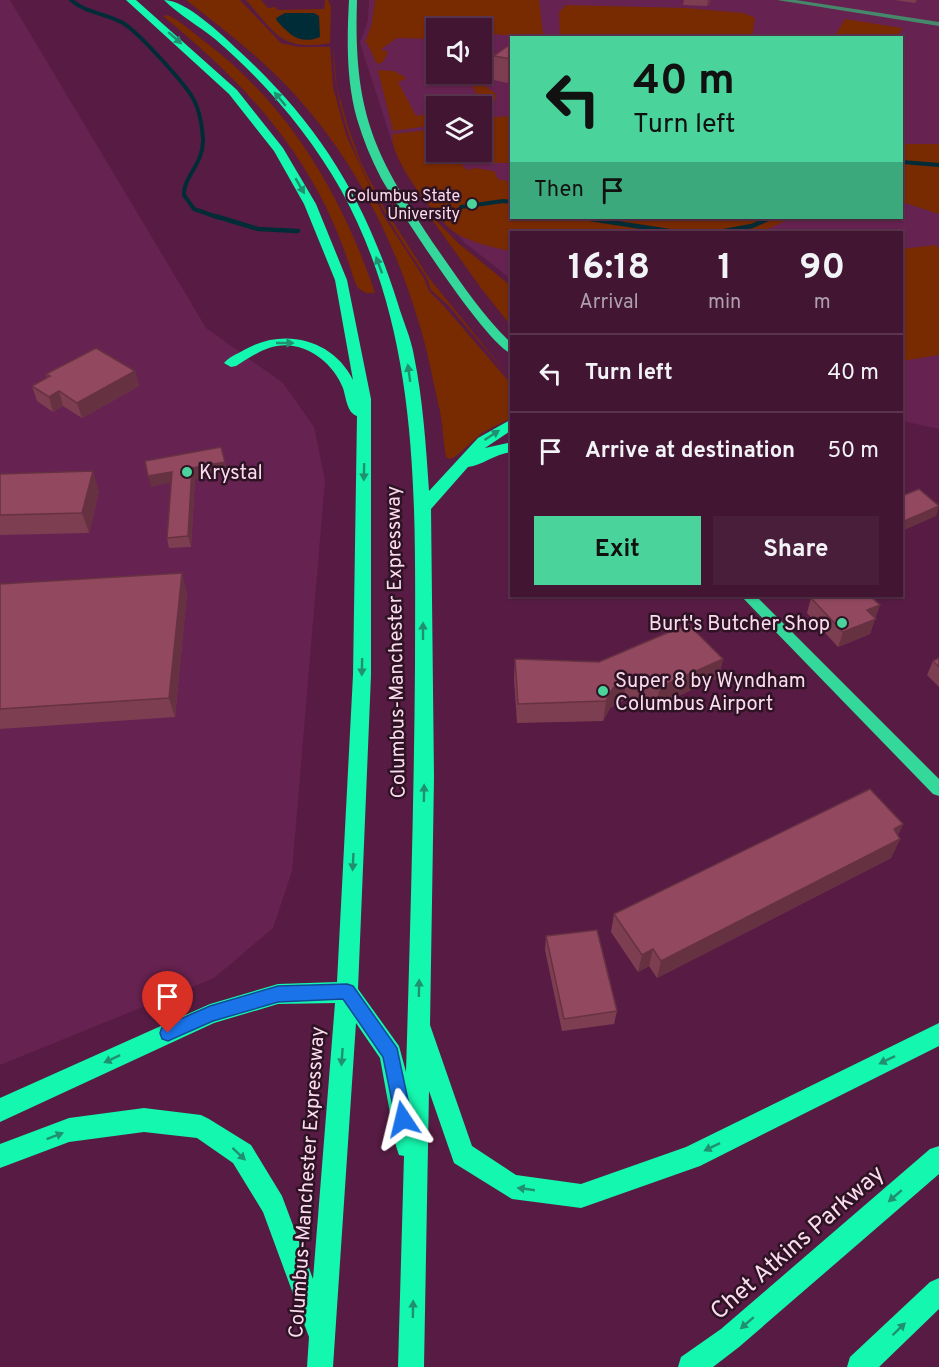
<!DOCTYPE html>
<style>
body{margin:0;font-family:Overpass,sans-serif;background:#491e3b;color:#f1f3f6;height:100vh;display:flex;flex-direction:column;font-size:22px;white-space:nowrap}
*{box-sizing:border-box;margin:0}
p{font-size:20px;color:#ae9fac}
.icon{flex:none;width:33px;height:33px;fill:none;stroke:currentColor;stroke-width:2;stroke-linecap:round;stroke-linejoin:round}
.map{position:relative;flex:1;overflow:hidden}
.sheet{position:absolute;left:510px;top:231px;width:393px;height:366px;display:flex;flex-direction:column;background:#421533;border-radius:0px;box-shadow:0 2px 4px #0004,0 0 0 2px #5a344e}
.sheet>*{flex:none}
.guide{position:absolute;left:510px;top:36px;width:393px;height:183px;border-radius:0px;box-shadow:0 2px 4px #0004,0 0 0 2px #5a344e;background:#4ad49c;color:#111;overflow:hidden}
.controls{position:absolute;left:426px;top:18px;display:grid;gap:12px}
.controls a{display:grid;place-items:center;width:66px;height:66px;border-radius:0px;background:#421533;box-shadow:0 2px 4px #0004,0 0 0 2px #5a344e;font-size:30px}
.pin{position:absolute;display:grid;place-items:center;width:51px;height:51px;color:#fff;margin:-62px -26px;border-radius:50% 50% 50% 0;rotate:-45deg;box-shadow:0 0 6px #0007}
.pin .icon{rotate:45deg}
.me{position:absolute;width:66px;margin:-33px;rotate:350deg;stroke-linejoin:round;filter:drop-shadow(0 0 4px #0008)}
.turn{display:flex;align-items:center;gap:21px;height:126px;padding:0 24px;font-size:27px}
.turn .icon{width:78px;height:78px;stroke-width:2.5}
.turn b{display:block;font-size:42px;line-height:51px}
.then{display:flex;align-items:center;height:57px;padding:0 24px;background:#0003;gap:12px;font-size:22px}
.eta{display:flex;justify-content:space-evenly;align-items:center;height:102px;text-align:center}
.eta b{font-size:36px;font-weight:700;line-height:42px}
.button{display:flex;gap:12px;margin-top:auto;padding:12px 24px}
.button a{flex:1;height:69px;border-radius:0px;background:#4ad49c;color:#111;font-size:24px;font-weight:700;line-height:69px;text-align:center}
.button a+a{background:#491e3b;color:#f1f3f6}
ul{padding:0;list-style:none}
li{display:flex;align-items:center;gap:18px;height:78px;padding:0 24px;border-top:2px solid #5a344e}
li div{flex:1}
li b{display:block;font-size:22px}
li em{font-style:normal}
.map>svg:first-child{display:block}
.built{fill:#662250;fill-rule:evenodd}
.green{fill:#782a00}
.water{fill:#002c38}
.lines{fill:none;stroke-linecap:round;stroke-linejoin:round}
.stream-far1{stroke:#002c38;stroke-width:4}
.stream{stroke:#002c38;stroke-width:4.5}
.minor{fill:#45886a;fill-rule:evenodd}
.major{fill:#34d89b;fill-rule:evenodd}
.highway{fill:#14f7ae;fill-rule:evenodd}
.wall{fill:#7e3e51}
.shaded-wall{fill:#663242}
.building{fill:#92485e;stroke:#663242;stroke-width:1.5}
.oneway{fill:#209070}
.route{fill:#1a73e8;stroke:#114b97;stroke-width:1.5}
.poi-dot{fill:#4ad49c;stroke:#2e1324;stroke-width:2}
.labels{text-anchor:middle;stroke-width:5;stroke-linejoin:round;paint-order:stroke}
.far-poi-label{font-size:16px;fill:#fbdcee;stroke:#2e1324;text-anchor:end}
.poi-label{font-size:20px;fill:#fbdcee;stroke:#2e1324;text-anchor:start}
.street-label{font-size:20px;fill:#fbdcee;stroke:#2e1324}
.near-street-label{font-size:24px;fill:#fbdcee;stroke:#2e1324}
</style>
<div class="map">
<svg width="939" height="1367" viewBox="0 0 939 1367">
<rect width="100%" height="100%" fill="#581c44"/>
<!-- built -->
<g class="built">
<polygon points="0,0 10,0 206,328 283,383 314,427 325,480 292,871 273,928 214,978 0,1065"/>
<path d="M369,0H939V429L902,421V232H512L511,279L465,243L422,191L392,142L360,43L368,20ZM436,28H482V74H436ZM512,38H902V218H512ZM436,106H482V152H436Z"/>
</g>
<!-- green -->
<g class="green">
<path d="M186,0H240L281,43L299,47H330L333,87L346,135L383,215L424,278L429,291L443,305L511,384V418L482,433L455,457L449,459L446,457C443,442 443,426 440,411C433,382 428,352 419,323C391,230 348,148 280,79C251,50 218,25 186,0Z"/>
<path d="M246,0H261L268,8L276,7L277,10L324,9L325,0H328L331,7L330,43C281,52 275,33 246,0Z"/>
<polygon points="375,0 539,0 543,34 515,36 482,33 482,28 436,28 436,39 397,38 381,49 388,52 383,62 377,64 367,43 365,43 372,23"/>
<polygon points="566,5 685,8 744,13 755,18 752,37 560,37 559,12"/>
<path d="M167,15C182,21 195,35 208,44C290,107 342,196 375,293H366L358,288C353,279 351,268 347,258C341,240 334,224 326,207C286,127 231,72 163,16Z"/>
<polygon points="845,19 902,28 898,37 834,37"/>
<path d="M333,47L337,88L348,127L361,163L384,208L429,278L511,379L448,305L431,290L427,278C379,210 334,132 333,47Z"/>
<polygon points="378,70 394,71 405,77 406,79 398,82 416,116 428,114 436,120 436,125 393,131"/>
<polygon points="461,79 485,86 496,94 495,101 482,109 482,106 477,106 482,103 471,84 465,86"/>
<polygon points="511,116 511,163 490,163 487,160 495,158 482,145 482,118"/>
<path d="M428,130L436,138V152H450L467,170L476,168L494,171L498,179L511,182L512,218H792L761,232H512L511,251C494,248 474,243 459,235C440,225 386,154 393,134Z"/>
<polygon points="902,144 939,144 939,214 902,202"/>
<polygon points="423,207 458,243 511,286 511,326 481,288"/>
<polygon points="935,245 939,248 939,355 902,361 902,249"/>
</g>
<!-- water -->
<path class="water" d="M285,13H314L319,16L320,37C300,45 290,35 277,21L276,18Z"/>
<g class="lines">
<!-- stream-far1 -->
<g class="stream-far1">
<path d="M71,0C86,13 104,13 121,22C136,29 181,80 191,95C199,107 202,125 203,139C204,164 183,177 184,195L194,209L220,218"/>
<polyline points="902,162 939,165"/>
<polyline points="461,207 503,201 512,202"/>
</g>
<!-- stream -->
<g class="stream">
<polyline points="215,216 258,229 298,231"/>
<polyline points="584,218 675,232"/>
<polyline points="719,232 752,226 770,218"/>
</g>
<!-- minor -->
<polygon class="minor" points="777,0 796,0 939,22 939,26"/>
<!-- major -->
<g class="major">
<path d="M349,0H357C353,115 375,157 438,250C461,283 483,316 512,344V354C486,345 398,208 381,178C371,159 363,139 357,119C346,80 347,39 349,0Z"/>
<polygon points="741,596 756,596 939,779 939,796 933,794"/>
</g>
<!-- highway -->
<g class="highway">
<path d="M126,0H136L237,90L283,148L316,204L347,280L371,399V675L358,989L399,1046L406,1072C410,937 414,802 415,666C415,504 422,337 341,190C309,133 264,81 215,39C199,26 179,15 164,0C186,0 222,35 238,50C319,124 365,199 398,304C403,321 411,338 414,356C423,400 426,446 429,491L478,438L512,419V430L485,448L512,442V452C495,454 483,465 468,467L431,509L434,777L430,1025L472,1146L516,1175L581,1184L686,1147L939,1023V1046L700,1166L581,1208L512,1199L454,1163L429,1091L424,1367H398L404,1156L399,1155L396,1146L380,1058L356,1023L333,1367H307L309,1337L263,1212L233,1163L197,1138L144,1132L69,1142L0,1168V1144L69,1118L144,1108L201,1115L209,1119L251,1145L282,1196L313,1279L335,1003L278,1004L214,1023L0,1122V1098L210,1004L278,984L337,982L353,675L357,416C347,413 346,397 343,388C332,360 300,337 269,348C257,352 246,360 236,366L231,367L224,363C229,357 237,354 244,350C283,327 333,339 353,380L335,280L304,204L274,151L229,94Z"/>
<polygon points="939,1146 939,1174 739,1347 713,1367 678,1367 681,1357 721,1329 930,1149"/>
<polygon points="939,1278 939,1309 879,1367 847,1367 850,1357 930,1282"/>
</g>
</g>
<!-- wall -->
<g class="wall">
<polygon points="684,0 711,0 710,3 707,6 683,5"/>
<polygon points="894,0 917,0 915,3"/>
<polygon points="512,43 512,84 494,80 494,56"/>
<polygon points="135,371 139,386 82,418 63,406 53,412 37,401 32,386 47,378 46,374"/>
<polygon points="227,472 195,479 191,547 169,548 167,538 171,483 151,487"/>
<polygon points="0,474 99,491 89,533 0,535"/>
<polygon points="0,584 187,593 175,717 0,729"/>
<polygon points="811,598 875,618 870,634 838,647 807,613"/>
<polygon points="939,658 939,687 927,675 933,661"/>
<polygon points="515,659 599,662 723,659 718,678 656,706 646,700 624,700 610,708 603,721 517,723 514,678"/>
<polygon points="903,824 898,835 900,839 891,858 657,978 649,966 638,972 611,932 614,914"/>
<polygon points="546,936 617,1011 614,1024 562,1031 545,950"/>
</g>
<!-- shaded-wall -->
<g class="shaded-wall">
<polygon points="708,0 711,0 710,3 707,6"/>
<polygon points="135,371 139,386 82,418 77,403"/>
<polygon points="59,391 63,406 53,412 49,397"/>
<polygon points="225,462 227,472 195,479 191,547 188,536 192,468"/>
<polygon points="93,471 99,491 89,533 82,513"/>
<polygon points="172,472 174,482 151,487 148,476"/>
<polygon points="939,506 936,516 902,531 902,522"/>
<polygon points="182,573 187,593 175,717 169,698"/>
<polygon points="880,605 870,634 838,647 843,632 867,610"/>
<polygon points="723,659 718,678 656,706 660,687"/>
<polygon points="626,680 624,700 610,708 603,721 606,701 613,688"/>
<polygon points="903,824 894,842 900,839 891,858 657,978 661,961"/>
<polygon points="653,949 649,966 638,972 642,955"/>
</g>
<!-- building -->
<g class="building">
<polygon points="512,43 512,59 494,56"/>
<polygon points="96,348 135,371 77,403 59,391 49,397 32,386 50,376 46,374"/>
<polygon points="221,447 225,462 192,468 188,536 167,538 172,472 148,476 145,461"/>
<polygon points="93,471 82,513 0,515 0,474"/>
<polygon points="919,489 939,506 902,522 902,496"/>
<polygon points="182,573 169,698 0,709 0,584"/>
<polygon points="819,596 870,596 880,605 867,610 876,619 843,632 811,598"/>
<polygon points="688,624 723,659 660,687 649,681 626,680 613,688 606,701 518,704 515,659 599,662"/>
<polygon points="939,658 939,667 933,661"/>
<polygon points="870,789 903,824 894,829 900,839 661,961 653,949 642,955 614,914"/>
<polygon points="597,930 617,1011 564,1019 546,936"/>
</g>
<!-- one-way arrows -->
<defs><path id="oneway-solid" d="M-6-.8H1V-3.2L6.5 0L1 3.2V.8H-6Z" transform="scale(1.5)"/></defs>
<g class="oneway">
<use href="#oneway-solid" transform="translate(175 38) rotate(41)"/>
<use href="#oneway-solid" transform="translate(280 99) rotate(-130)"/>
<use href="#oneway-solid" transform="translate(300 186) rotate(60)"/>
<use href="#oneway-solid" transform="translate(379 265) rotate(-110)"/>
<use href="#oneway-solid" transform="translate(285 343)"/>
<use href="#oneway-solid" transform="translate(409 373) rotate(-98)"/>
<use href="#oneway-solid" transform="translate(492 435) rotate(-33)"/>
<use href="#oneway-solid" transform="translate(364 472) rotate(91)"/>
<use href="#oneway-solid" transform="translate(423 631) rotate(-90)"/>
<use href="#oneway-solid" transform="translate(362 667) rotate(91)"/>
<use href="#oneway-solid" transform="translate(424 793) rotate(-89)"/>
<use href="#oneway-solid" transform="translate(353 862) rotate(93)"/>
<use href="#oneway-solid" transform="translate(419 988) rotate(-89)"/>
<use href="#oneway-solid" transform="translate(342 1057) rotate(94)"/>
<use href="#oneway-solid" transform="translate(112 1059) rotate(155)"/>
<use href="#oneway-solid" transform="translate(887 1060) rotate(154)"/>
<use href="#oneway-solid" transform="translate(55 1136) rotate(-21)"/>
<use href="#oneway-solid" transform="translate(712 1147) rotate(154)"/>
<use href="#oneway-solid" transform="translate(239 1154) rotate(43)"/>
<use href="#oneway-solid" transform="translate(526 1189) rotate(-172)"/>
<use href="#oneway-solid" transform="translate(895 1196) rotate(139)"/>
<use href="#oneway-solid" transform="translate(413 1309) rotate(-89)"/>
<use href="#oneway-solid" transform="translate(747 1323) rotate(139)"/>
<use href="#oneway-solid" transform="translate(899 1329) rotate(-44)"/>
</g>
<!-- route -->
<polygon class="route" points="347,984 353,986 397,1048 412,1119 409,1126 403,1128 397,1126 383,1057 343,999 278,1002 213,1021 168,1041 162,1039 160,1033 162,1027 210,1006 278,986"/>
<!-- markers -->
<g class="poi-dot">
<circle cx="472" cy="204" r="6"/>
<circle cx="187" cy="472" r="6"/>
<circle cx="842" cy="623" r="6"/>
<circle cx="603" cy="691" r="6"/>
</g>
<g class="labels">
<!-- far-poi labels -->
<g class="far-poi-label">
<text x="460" y="201">Columbus State<tspan x="460" dy="18">University</tspan></text>
</g>
<!-- poi labels -->
<g class="poi-label">
<text x="199" y="479">Krystal</text>
<text x="830" y="630" text-anchor="end">Burt's Butcher Shop</text>
<text x="615" y="687">Super 8 by Wyndham<tspan x="615" dy="23">Columbus Airport</tspan></text>
</g>
<!-- street labels -->
<g class="street-label">
<text transform="translate(395 642) rotate(-91)" y="7">Columbus-Manchester Expressway</text>
<text transform="translate(306 1182) rotate(-86)" y="7">Columbus-Manchester Expressway</text>
</g>
<!-- near-street labels -->
<g class="near-street-label">
<text transform="translate(797 1242) rotate(-41)" y="8">Chet Atkins Parkway</text>
</g>
</g>
</svg>
<div class="controls">
<a><svg class="icon" aria-label="sound" viewBox="0 0 24 24"><path d="M4 9h4l5-4v14l-5-4H4zM17 9q2 3 0 6"/></svg></a>
<a><svg class="icon" aria-label="layers" viewBox="0 0 24 24"><path d="M12 4l9 5-9 5-9-5zM3 14l9 5 9-5"/></svg></a>
</div>
<div class="pin" style="left:168px;top:1033px;background:#d93025"><svg class="icon" aria-label="arrive" viewBox="0 0 24 24"><path d="M6 21V4h12l-3 4 3 4H6"/></svg></div>
<svg class="me" style="left:403px;top:1119px" viewBox="-20 -20 40 40"><path d="M0-17L14 15 0 8-14 15z" fill="#1a73e8" stroke="#fff" stroke-width="4"/></svg>
<div class="guide">
<div class="turn"><svg class="icon" aria-label="left" viewBox="0 0 24 24"><path d="M17 20v-9H6M10 6l-5 5 5 5"/></svg><div><b>40 m</b>Turn left</div></div>
<div class="then">Then<svg class="icon" aria-label="arrive" viewBox="0 0 24 24"><path d="M6 21V4h12l-3 4 3 4H6"/></svg></div>
</div>
<section class="sheet">
<div class="eta">
<div><b>16:18</b><p>Arrival</p></div>
<div><b>1</b><p>min</p></div>
<div><b>90</b><p>m</p></div>
</div>
<ul>
<li><svg class="icon" aria-label="left" viewBox="0 0 24 24"><path d="M17 20v-9H6M10 6l-5 5 5 5"/></svg><div><b>Turn left</b></div><em>40 m</em></li>
<li><svg class="icon" aria-label="arrive" viewBox="0 0 24 24"><path d="M6 21V4h12l-3 4 3 4H6"/></svg><div><b>Arrive at destination</b></div><em>50 m</em></li>
</ul>
<div class="button"><a>Exit</a><a>Share</a></div>
</section>
</div>
